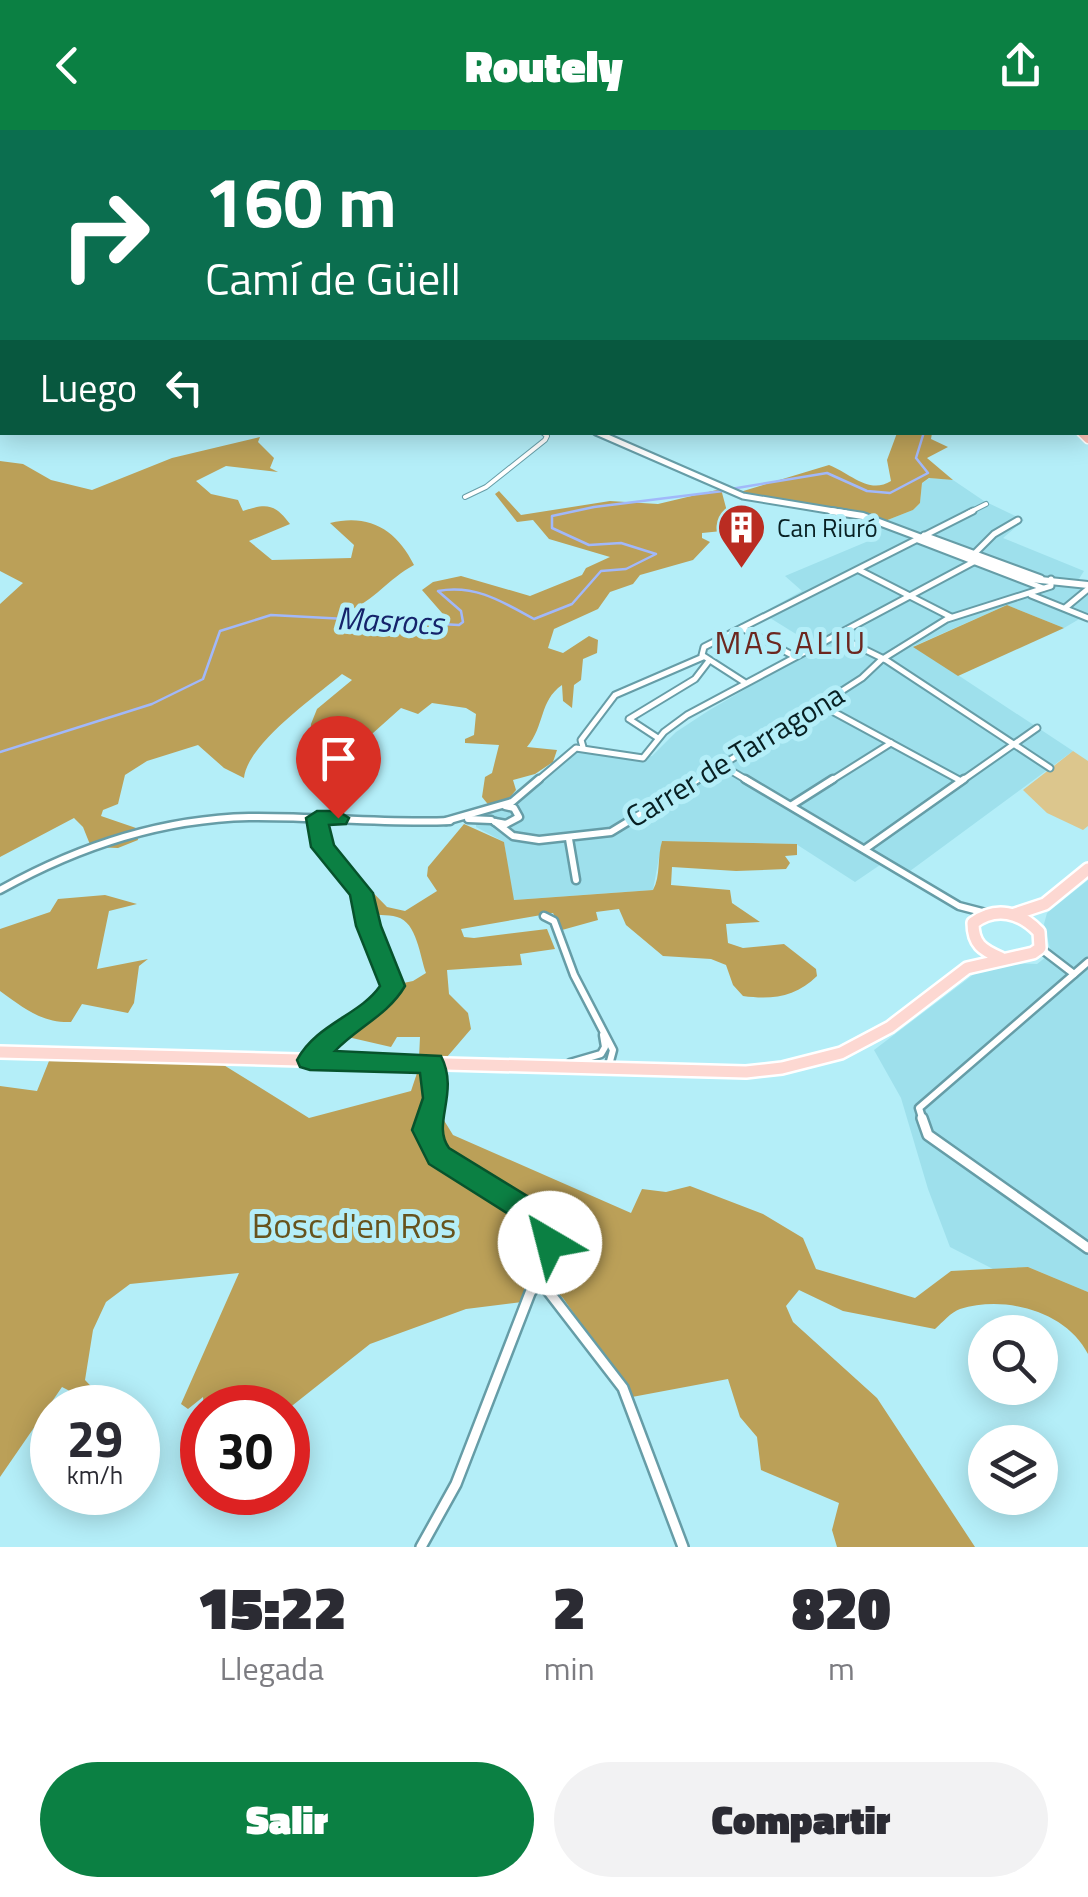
<!DOCTYPE html>
<html lang="es">
<meta charset="utf-8">
<style>
body{margin:0;font-family:"Titillium Web",sans-serif;background:#f2f2f3;color:#2b2b33;height:100vh;display:flex;flex-direction:column;font-size:38px;white-space:nowrap}
*{box-sizing:border-box;margin:0}
p{font-size:32px;color:#7c7c81}
.icon{flex:none;width:55px;height:55px;fill:none;stroke:currentColor;stroke-width:2;stroke-linecap:round;stroke-linejoin:round}
.map{position:relative;height:1417px;overflow:hidden}
.side{display:flex;flex-direction:column;background:#fff;flex:1}
.side>*{flex:none}
.guide{position:absolute;left:0px;top:0px;width:1090px;height:305px;box-shadow:0 5px 25px #0003;background:#0b6e4f;color:#fff;overflow:hidden}
.tools{position:absolute;left:968px;top:1185px;display:grid;gap:20px}
.tools a{display:grid;place-items:center;width:90px;height:90px;border-radius:50%;background:#fff;box-shadow:0 5px 25px #0003;font-size:50px}
.speed{position:absolute;left:30px;top:1255px;display:flex;gap:20px;font-size:50px;font-weight:700;text-align:center}
.speed>*{display:grid;place-content:center;width:130px;height:130px;border-radius:50%;background:#fff;box-shadow:0 5px 25px #0003;line-height:1}
.speed small{font-size:25px;font-weight:400}
.speed .limit{border:15px solid #d22;background:#fff;color:#111}
.pin{position:absolute;display:grid;place-items:center;width:85px;height:85px;color:#fff;margin:-102px -42px;border-radius:50% 50% 50% 0;rotate:-45deg;box-shadow:0 0 10px #0007}
.pin .icon{rotate:45deg}
.me{position:absolute;width:110px;margin:-55px;rotate:323deg;stroke-linejoin:round;filter:drop-shadow(0 0 8px #0008)}
.turn{display:flex;align-items:center;gap:35px;height:210px;padding:0 40px;font-size:45px}
.turn .icon{width:130px;height:130px;stroke-width:2.5}
.turn b{display:block;font-size:70px;line-height:85px}
.then{display:flex;align-items:center;height:95px;padding:0 40px;background:#0003;gap:20px;font-size:38px}
.eta{display:flex;justify-content:space-evenly;align-items:center;height:170px;text-align:center}
.eta b{font-size:60px;font-weight:800;line-height:70px}
.button{display:flex;gap:20px;margin-top:auto;padding:20px 40px}
.button a{flex:1;height:115px;border-radius:60px;background:#0b8043;color:#fff;font-size:40px;font-weight:800;line-height:115px;text-align:center}
.button a+a{background:#f2f2f3;color:#2b2b33}
header{display:flex;justify-content:space-between;align-items:center;height:130px;padding:0 40px;background:#0b8043;color:#fff;font-size:45px;font-weight:800}
.map>svg:first-child{display:block}
.built{fill:#9ee0ec}
.green{fill:#dcc68d}
.forest{fill:#bba058}
.lines{fill:none;stroke-linecap:round;stroke-linejoin:round}
.stream{stroke:#a1b8fa;stroke-width:2.5}
.minor-far3-casing{stroke:#669da7;stroke-width:6}
.minor-far2-casing{stroke:#669da7;stroke-width:9}
.minor-far1-casing{stroke:#669da7;stroke-width:11}
.minor-casing{stroke:#669da7;stroke-width:14}
.tertiary-far2-casing{stroke:#669da7;stroke-width:6}
.tertiary-far1-casing{stroke:#669da7;stroke-width:9}
.tertiary-casing{stroke:#669da7;stroke-width:10}
.secondary-casing{stroke:#669da7;stroke-width:8}
.primary-casing{stroke:#fff;stroke-width:16}
.motorway-far1-casing{stroke:#fff;stroke-width:9}
.motorway-casing{stroke:#fff;stroke-width:11}
.minor-far3{stroke:#fff;stroke-width:4}
.minor-far2{stroke:#fff;stroke-width:5}
.minor-far1{stroke:#fff;stroke-width:6}
.minor{stroke:#fff;stroke-width:9}
.tertiary-far2{stroke:#fff;stroke-width:4}
.tertiary-far1{stroke:#fff;stroke-width:5}
.tertiary{stroke:#fff;stroke-width:6}
.secondary{stroke:#fff;stroke-width:5}
.primary{stroke:#fdd8d2;stroke-width:11}
.motorway-far1{stroke:#fbbeb4;stroke-width:6}
.motorway{stroke:#fbbeb4;stroke-width:8}
.route{fill:#0b8043;stroke:#07532c;stroke-width:2.5}
.labels{text-anchor:middle;stroke-width:10;stroke-linejoin:round;paint-order:stroke}
.far-poi-label{font-size:25px;fill:#082023;stroke:#b4eef8;text-anchor:start}
.street-label{font-size:30px;fill:#082023;stroke:#b4eef8}
.water-label{font-size:32px;font-style:italic;fill:#15236b;stroke:#b4eef8}
.neighbourhood-label{font-size:32px;letter-spacing:2.5px;fill:#6c271f;stroke:#b4eef8}
.near-park-label{font-size:35px;fill:#67531d;stroke:#b4eef8}
</style>
<header><svg class="icon" aria-label="back" viewBox="0 0 24 24"><path d="M15 5l-7 7 7 7"/></svg>Routely<svg class="icon" aria-label="share" viewBox="0 0 24 24"><path d="M12 15V3M7 8l5-5 5 5M5 13v7h14v-7"/></svg></header>
<div class="map">
<svg width="1088" height="1417" viewBox="0 0 1088 1417">
<rect width="100%" height="100%" fill="#b4eef8"/>
<!-- built -->
<g class="built">
<polygon points="930,348 953,350 984,371 1024,390 1003,408 1084,441 1077,452 1088,453 1088,490 1081,488 1064,498 1007,475 914,516 1073,621 910,741 880,735 855,752 796,714 662,711 653,760 513,770 504,712 476,697 476,684 507,671 568,619 582,615 626,628 652,626 676,602 708,581 817,517 762,483 802,461 785,446 878,407 870,402 885,391 913,380 920,373 922,353"/>
<polygon points="1088,750 1088,1162 1028,1137 993,1139 950,1117 928,1059 901,968 874,920 978,841 1012,833 1037,834 1051,823 1044,794 1047,783"/>
</g>
<!-- green -->
<polygon class="green" points="1073,621 1088,631 1088,696 1083,700 1047,683 1023,660"/>
<!-- forest -->
<g class="forest">
<path d="M897,303H932L931,309L948,317L927,328L953,350L929,348L922,353L920,373L913,380L885,391L740,362L829,335C850,343 869,365 891,351L887,330Z"/>
<path d="M260,307L258,312L274,328L270,338L278,342L226,336L196,351L211,364L238,370L243,381C267,373 275,374 290,394L249,411L272,430L351,428L354,415L330,393C369,383 397,400 414,435C388,449 374,471 348,481L355,485L449,491L422,460L433,452L461,446L530,466L582,445L586,438L610,427L549,409L533,390L517,392L495,364L499,361L521,385L610,371L658,374L721,359L732,400L702,403V408L710,412L693,430L640,445L633,454L610,462L598,479L554,499L548,518L563,523L589,506L598,510L597,523L583,529L581,550L574,555L572,578L563,571L562,555C539,571 545,596 527,617L557,620L553,632L535,644L513,650L516,660L507,671L491,678L482,667L485,647L492,643L499,615L465,613V609L474,605L476,584L466,578L432,573L418,584L401,578L354,620L312,650L299,643L309,622L311,594L317,579L352,550L342,544C316,566 247,614 244,648L224,638L198,615L147,631L125,645L118,674L103,680L101,686L136,698L138,710L118,718L91,717L83,697L74,688L0,727V474L23,453L0,441V331L23,334L51,350L92,360L172,328Z"/>
<polygon points="1007,475 1064,498 958,546 913,517"/>
<path d="M464,694L504,712L514,770L653,760C661,746 657,727 662,711L797,714V725L785,726L790,733L786,739L736,741L672,737L671,755L730,760L732,773L760,792L726,794L728,813L743,818L784,814L816,839L817,846C796,867 772,870 743,866L733,855L726,835L711,829L663,826L626,795L619,779L596,782L598,790L562,800L553,783L461,799L464,807L474,808L547,799L555,819L520,824L522,835L447,840L449,864L468,883L471,899L447,927L419,928L420,907H397L391,917L339,905L352,889L380,876L381,865L389,856L413,851L426,843C420,827 417,792 397,787C387,784 376,786 365,783L360,775L361,758L353,748L357,746L387,777L405,781L437,761L427,746L428,737Z"/>
<path d="M105,765L137,774L109,781L97,839L148,829L139,836L134,873L128,883L82,874L71,892C41,893 24,878 0,861V799L50,782L58,769Z"/>
<path d="M49,931L222,934L309,988L411,961L418,940L426,946L432,971L453,1005L631,1083L642,1059L666,1062L690,1056L763,1084L803,1108L816,1139L915,1168L951,1141L1028,1137L1088,1162V1224C1066,1181 1005,1165 960,1179C951,1182 943,1192 935,1199L843,1181L799,1160L786,1176L793,1192L877,1268L975,1417H837L832,1400L839,1373L761,1340L757,1307L740,1287L728,1249L632,1267L563,1168L530,1137V1171L466,1179L370,1214L288,1279L204,1277L203,1267L188,1279L181,1274L239,1143L130,1154L106,1172L93,1200L85,1250L111,1277H101L62,1257L0,1347V956L37,961Z"/>
</g>
<g class="lines">
<!-- stream -->
<g class="stream">
<polyline points="260,2 265,0"/>
<polyline points="731,359 827,343 867,361 890,363 928,343 916,328 924,302"/>
<path d="M0,622L152,574L203,549L220,501L271,485L459,495L463,492L461,481L438,461C475,454 503,472 534,489L572,474L601,441L626,439L656,424L621,413L589,415L552,398V386L594,377L723,361"/>
</g>
<defs>
<g id="minor-far3">
<polyline points="373,0 377,2"/>
<polyline points="450,0 454,2"/>
<polyline points="470,0 474,2"/>
<polyline points="533,0 540,2"/>
<polyline points="1037,0 1044,2"/>
<polyline points="344,2 358,0"/>
<polyline points="545,2 550,0"/>
<polyline points="465,367 486,357 545,310 547,306 542,302"/>
<polyline points="968,383 986,374"/>
</g>
<g id="minor-far2">
<polyline points="924,405 1041,448"/>
<polyline points="918,410 1043,458"/>
<polyline points="972,426 994,404 1018,390"/>
<polyline points="859,440 951,487"/>
<polyline points="1031,465 1088,488"/>
<polyline points="1065,478 1088,459"/>
<polyline points="742,498 792,525"/>
<polyline points="835,505 886,530 1050,638"/>
<polyline points="744,552 702,525 704,517 973,381"/>
<polyline points="821,575 961,651"/>
<polyline points="658,608 629,589 695,549 708,532"/>
<polyline points="583,617 581,610 615,565 703,527"/>
<polyline points="723,636 750,652"/>
<polyline points="536,652 576,618 643,628 664,602 687,585 979,429"/>
<polyline points="694,652 820,575 862,548 881,530 947,489 1051,456 1051,449"/>
<polyline points="829,652 891,613"/>
<polyline points="960,652 1037,598"/>
</g>
<g id="minor-far1">
<polyline points="745,649 959,776 986,783"/>
<polyline points="792,675 833,649"/>
<polyline points="468,689 491,690"/>
<polyline points="446,691 512,672 539,649"/>
<polyline points="495,692 513,706 539,710 611,702 698,649"/>
<polyline points="495,692 506,694 519,687 514,678 505,676"/>
<polyline points="569,709 576,750"/>
<polyline points="865,719 964,649"/>
<path d="M0,760C77,717 160,689 249,687C316,686 383,694 450,691"/>
<polyline points="544,786 554,791 574,845 613,920 609,935"/>
<polyline points="1040,818 1074,844"/>
<polyline points="311,929 340,899 383,870 393,851 369,797 361,763 348,744 327,726 317,688"/>
<polyline points="570,933 601,924 605,917 603,905"/>
<polyline points="430,991 436,965 432,933"/>
<polyline points="923,991 919,978 1088,832"/>
</g>
<g id="minor">
<polyline points="922,988 928,1005 1088,1118"/>
<polyline points="539,1149 623,1258 683,1417"/>
<polyline points="421,1417 456,1354 530,1163 539,1149 552,1104 528,1079 439,1026 429,1008 431,988"/>
</g>
<polyline id="tertiary-far2" points="604,2 622,0"/>
<polyline id="tertiary-far1" points="596,302 743,366 846,383"/>
<polyline id="tertiary" points="831,381 863,386 1031,449 1088,455"/>
<polyline id="secondary" points="959,0 965,2"/>
<g id="primary">
<polyline points="1015,784 1045,774 1088,739"/>
<path d="M0,922L746,942L782,938L841,923L890,897L967,838L1033,823L1040,818L1039,802C1020,782 996,776 973,793C973,814 982,820 1001,828"/>
</g>
<polyline id="motorway-far1" points="639,0 643,2"/>
<polyline id="motorway" points="1081,302 1088,309"/>
</defs>
<!-- minor-far3 casing -->
<use href="#minor-far3" class="minor-far3-casing"/>
<!-- minor-far2 casing -->
<use href="#minor-far2" class="minor-far2-casing"/>
<!-- minor-far1 casing -->
<use href="#minor-far1" class="minor-far1-casing"/>
<!-- minor casing -->
<use href="#minor" class="minor-casing"/>
<!-- tertiary-far2 casing -->
<use href="#tertiary-far2" class="tertiary-far2-casing"/>
<!-- tertiary-far1 casing -->
<use href="#tertiary-far1" class="tertiary-far1-casing"/>
<!-- tertiary casing -->
<use href="#tertiary" class="tertiary-casing"/>
<!-- secondary casing -->
<use href="#secondary" class="secondary-casing"/>
<!-- primary casing -->
<use href="#primary" class="primary-casing"/>
<!-- motorway-far1 casing -->
<use href="#motorway-far1" class="motorway-far1-casing"/>
<!-- motorway casing -->
<use href="#motorway" class="motorway-casing"/>
<!-- minor-far3 -->
<use href="#minor-far3" class="minor-far3"/>
<!-- minor-far2 -->
<use href="#minor-far2" class="minor-far2"/>
<!-- minor-far1 -->
<use href="#minor-far1" class="minor-far1"/>
<!-- minor -->
<use href="#minor" class="minor"/>
<!-- tertiary-far2 -->
<use href="#tertiary-far2" class="tertiary-far2"/>
<!-- tertiary-far1 -->
<use href="#tertiary-far1" class="tertiary-far1"/>
<!-- tertiary -->
<use href="#tertiary" class="tertiary"/>
<!-- secondary -->
<use href="#secondary" class="secondary"/>
<!-- primary -->
<use href="#primary" class="primary"/>
<!-- motorway-far1 -->
<use href="#motorway-far1" class="motorway-far1"/>
<!-- motorway -->
<use href="#motorway" class="motorway"/>
</g>
<!-- route -->
<path class="route" d="M317,681H338L349,688L346,694L329,695L334,715L373,763L381,796L405,856C388,885 358,897 335,921L441,926C460,963 431,994 449,1018L550,1080L567,1104L560,1121L550,1125L540,1121L537,1106L529,1097L429,1034L412,1000L423,968L420,943L310,940L300,937L297,930C316,894 360,885 380,856L356,796L350,765L311,717L306,688Z"/>
<!-- icons -->
<defs>
<symbol id="building-pin" viewBox="-11 -11 22 30"><path d="M0 17L-7.5 6A9.5 9.5 0 1 1 7.5 6Z" fill="#ba2c22" stroke="#b4eef8"/><path d="M-4-6H4V6H1V3H-1V6H-4ZM-2.5-4.3h1.7v1.8h-1.7ZM.8-4.3h1.7v1.8H.8ZM-2.5-1h1.7V.8h-1.7ZM.8-1h1.7V.8H.8Z" fill="#fff"/></symbol>
</defs>
<g fill-rule="evenodd">
<use href="#building-pin" x="714" y="370" width="55" height="75"/>
</g>
<g class="labels">
<!-- far-poi labels -->
<g class="far-poi-label">
<text x="777" y="407">Can Riuró</text>
</g>
<!-- street labels -->
<g class="street-label">
<text transform="translate(735 626) rotate(-31)" y="10">Carrer de Tarragona</text>
</g>
<!-- water labels -->
<g class="water-label">
<text transform="translate(390 491) rotate(3)" y="11">Masrocs</text>
</g>
<!-- neighbourhood labels -->
<g class="neighbourhood-label">
<text x="791" y="524">MAS ALIU</text>
</g>
<!-- near-park labels -->
<g class="near-park-label">
<text x="354" y="1108">Bosc d'en Ros</text>
</g>
</g>
</svg>
<div class="tools">
<a><svg class="icon" aria-label="search" viewBox="0 0 24 24"><circle cx="10" cy="10" r="6"/><path d="M15 15l6 6"/></svg></a>
<a><svg class="icon" aria-label="layers" viewBox="0 0 24 24"><path d="M12 4l9 5-9 5-9-5zM3 14l9 5 9-5"/></svg></a>
</div>
<div class="speed"><div>29<small>km/h</small></div><div class="limit">30</div></div>
<div class="pin" style="left:338px;top:688px;background:#d93025"><svg class="icon" aria-label="arrive" viewBox="0 0 24 24"><path d="M6 21V4h12l-3 4 3 4H6"/></svg></div>
<svg class="me" style="left:550px;top:1113px" viewBox="-20 -20 40 40"><circle r="19" fill="#fff"/><path d="M0-13L10 11 0 6-10 11z" fill="#0b8043"/></svg>
<div class="guide">
<div class="turn"><svg class="icon" aria-label="right" viewBox="0 0 24 24"><path d="M7 20v-9h11M14 6l5 5-5 5"/></svg><div><b>160 m</b>Camí de Güell</div></div>
<div class="then">Luego<svg class="icon" aria-label="left" viewBox="0 0 24 24"><path d="M17 20v-9H6M10 6l-5 5 5 5"/></svg></div>
</div>
</div>
<section class="side">
<div class="eta">
<div><b>15:22</b><p>Llegada</p></div>
<div><b>2</b><p>min</p></div>
<div><b>820</b><p>m</p></div>
</div>
<div class="button"><a>Salir</a><a>Compartir</a></div>
</section>
